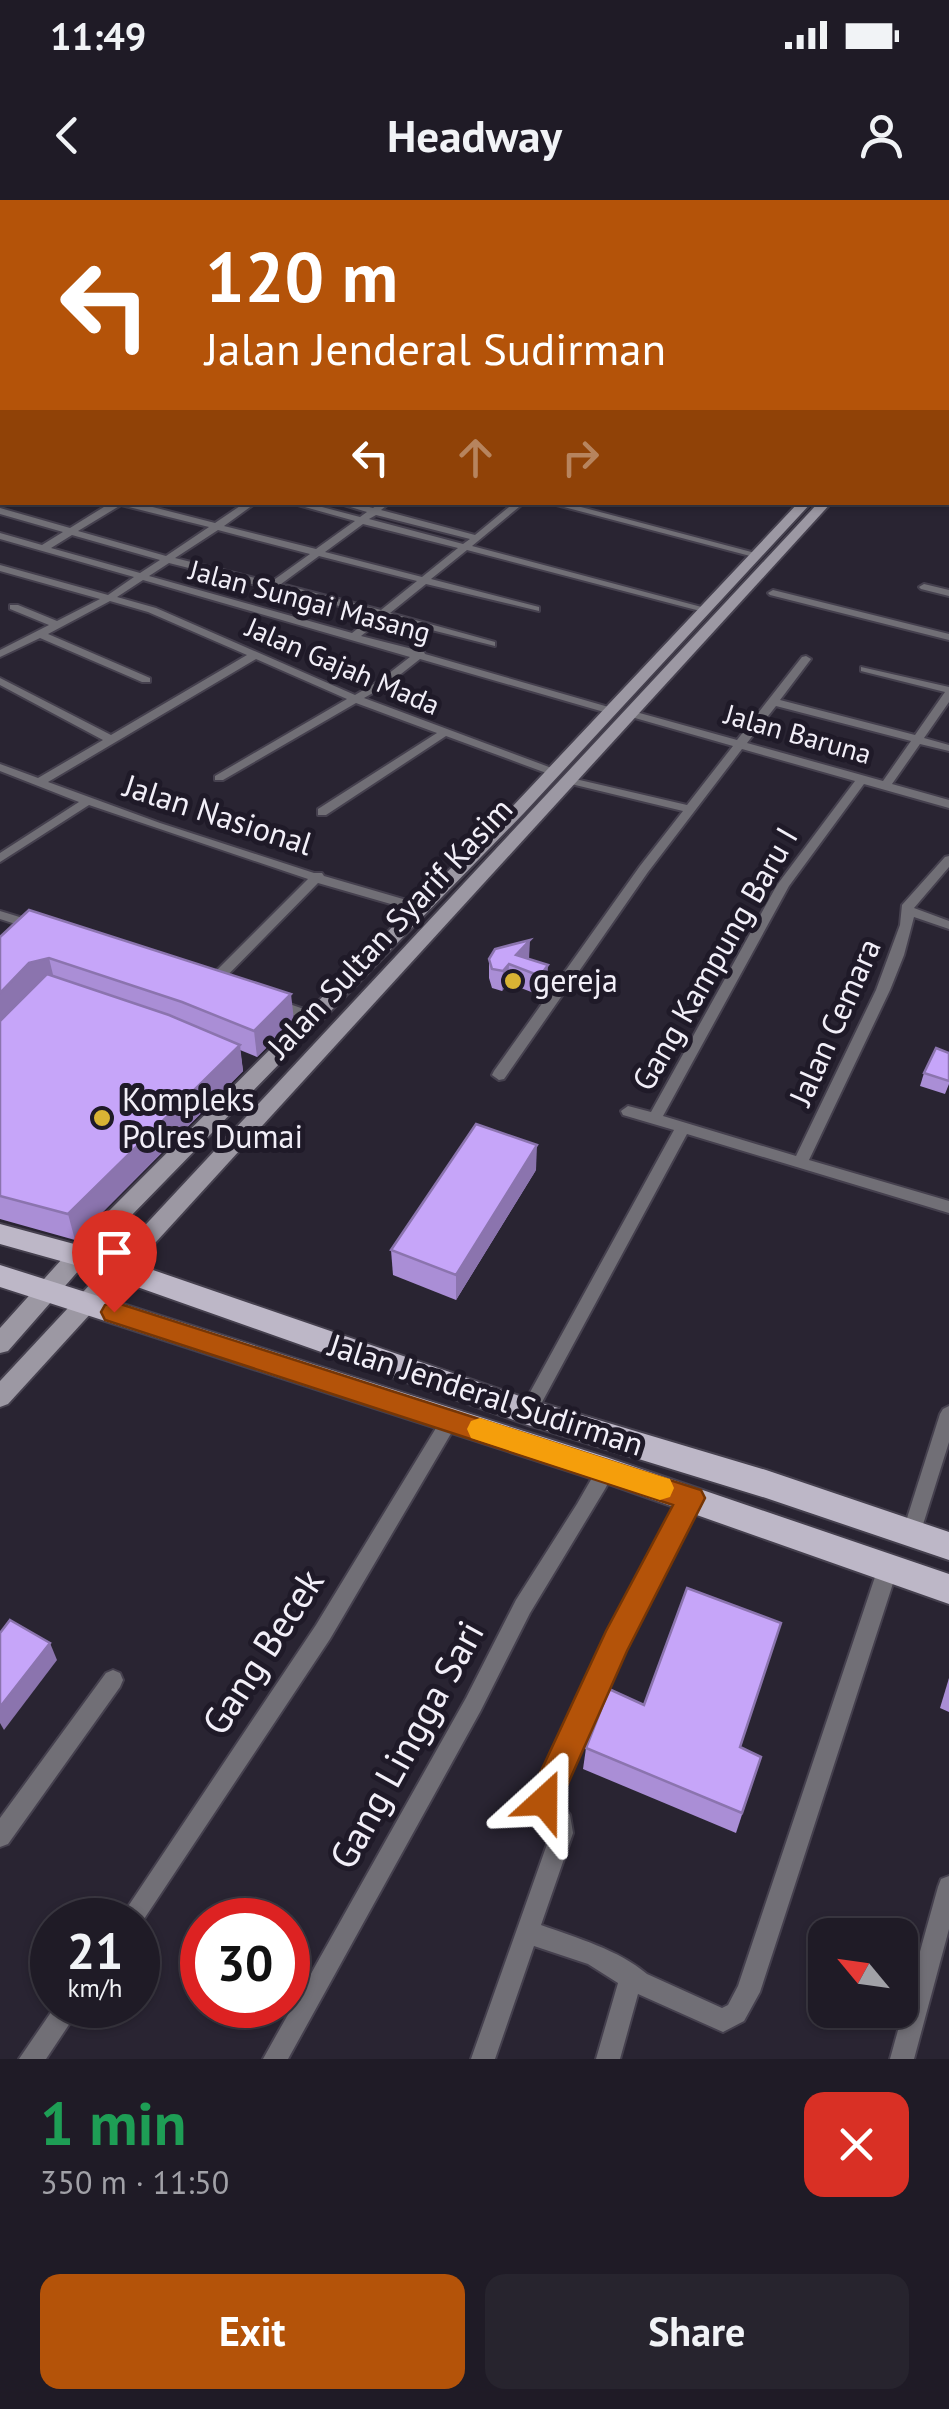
<!DOCTYPE html>
<meta charset="utf-8">
<style>
body{margin:0;font-family:"PT Sans",sans-serif;background:#27242e;color:#f1f3f6;height:100vh;display:flex;flex-direction:column;font-size:38px;white-space:nowrap}
*{box-sizing:border-box;margin:0}
p{font-size:32px;color:#a1a1a7}
.icon{flex:none;width:55px;height:55px;fill:none;stroke:currentColor;stroke-width:2;stroke-linecap:round;stroke-linejoin:round}
.map{position:relative;height:1859px;overflow:hidden}
.panel{display:flex;flex-direction:column;background:#1f1b26;flex:1}
.panel>*{flex:none}
.guide{position:absolute;left:0px;top:0px;width:950px;height:305px;box-shadow:0 2px 8px #0004,0 0 0 2px #3c3943;background:#b45309;color:#fff;overflow:hidden}
.needle{width:65px;rotate:299deg}
.controls{position:absolute;left:808px;top:1718px;display:grid;gap:20px}
.controls a{display:grid;place-items:center;width:110px;height:110px;border-radius:20px;background:#1f1b26;box-shadow:0 2px 8px #0004,0 0 0 2px #3c3943;font-size:50px}
.speed{position:absolute;left:30px;top:1698px;display:flex;gap:20px;font-size:50px;font-weight:700;text-align:center}
.speed>*{display:grid;place-content:center;width:130px;height:130px;border-radius:50%;background:#1f1b26;box-shadow:0 2px 8px #0004,0 0 0 2px #3c3943;line-height:1}
.speed small{font-size:25px;font-weight:400}
.speed .limit{border:15px solid #d22;background:#fff;color:#111}
.pin{position:absolute;display:grid;place-items:center;width:85px;height:85px;color:#fff;margin:-102px -42px;border-radius:50% 50% 50% 0;rotate:-45deg;box-shadow:0 0 10px #0007}
.pin .icon{rotate:45deg}
.me{position:absolute;width:110px;margin:-55px;rotate:24deg;stroke-linejoin:round;filter:drop-shadow(0 0 8px #0008)}
.turn{display:flex;align-items:center;gap:35px;height:210px;padding:0 40px;font-size:45px}
.turn .icon{width:130px;height:130px;stroke-width:2.5}
.turn b{display:block;font-size:70px;line-height:85px}
.lanes{display:flex;align-items:center;height:95px;padding:0 40px;background:#0003;justify-content:center;gap:50px;direction:ltr}
.lanes .off{opacity:.35}
.round{display:grid;place-items:center;flex:none;width:105px;height:105px;border-radius:20px;background:#27242e}
.head{display:flex;align-items:center;justify-content:space-between;height:170px;padding:0 40px}
h1{font-size:60px;font-weight:700;line-height:75px;color:#1e9e55}
.action{display:flex;gap:20px;margin-top:auto;padding:20px 40px}
.action a{flex:1;height:115px;border-radius:20px;background:#b45309;color:#fff;font-size:40px;font-weight:700;line-height:115px;text-align:center}
.action a+a{background:#27242e;color:#f1f3f6}
.status{display:flex;justify-content:space-between;align-items:center;height:70px;padding:0 50px;background:#1f1b26;direction:ltr}
.status svg{height:28px;fill:currentColor}
header{display:flex;justify-content:space-between;align-items:center;height:130px;padding:0 40px;background:#1f1b26;font-size:45px;font-weight:700}
.map>svg:first-child{display:block}
.lines{fill:none;stroke-linecap:round;stroke-linejoin:round}
.street-casing{stroke:#45404e;stroke-width:4}
.secondary-casing{stroke:#45404e;stroke-width:4}
.primary-casing{stroke:#45404e;stroke-width:4}
.highway-casing{stroke:#45404e;stroke-width:31}
.street{fill:#716f76;fill-rule:evenodd}
.secondary{fill:#9c98a3;fill-rule:evenodd}
.primary{fill:#bdb7c7;fill-rule:evenodd}
.highway{stroke:#dbd4e7;stroke-width:28}
.wall{fill:#aa8ed6}
.shaded-wall{fill:#8b74ae}
.building{fill:#c6a5f9;stroke:#8b74ae;stroke-width:2.5}
.route{fill:#b45309;stroke:#753606;stroke-width:2.5}
.slow{fill:#f59e0b}
.poi-dot{fill:#d9b334;stroke:#1f1a28;stroke-width:4}
.labels{text-anchor:middle;stroke-width:10;stroke-linejoin:round;paint-order:stroke}
.far-street-label{font-size:28px;fill:#f2eff8;stroke:#1f1a28}
.street-label{font-size:32px;fill:#f2eff8;stroke:#1f1a28}
.poi-label{font-size:32px;fill:#f2eff8;stroke:#1f1a28;text-anchor:start}
.near-street-label{font-size:38px;fill:#f2eff8;stroke:#1f1a28}
</style>
<div class="status"><b>11:49</b><svg viewBox="0 0 49 12"><path d="M0 12V9h3v3zM5 12V6h3v6zM10 12V3h3v9zM15 12V0h3v12zM26 1h20v11H26zM47 4h2v5h-2z"/></svg></div>
<header><svg class="icon" aria-label="back" viewBox="0 0 24 24"><path d="M15 5l-7 7 7 7"/></svg>Headway<svg class="icon" aria-label="person" viewBox="0 0 24 24"><circle cx="12" cy="8" r="4"/><path d="M4 21q1-7 8-7t8 7"/></svg></header>
<div class="map">
<svg width="949" height="1859" viewBox="0 0 949 1859">
<rect width="100%" height="100%" fill="#292432"/>
<g class="lines">
<defs>
<g id="street">
<rect x="948" y="111" width="1" height="4"/>
<rect x="0" y="228" width="2" height="5"/>
<polygon points="948,266 949,267 949,273 948,272"/>
<polygon points="0,268 2,269 2,274 0,274"/>
<polygon points="2,292 2,298 0,299 0,293"/>
<path d="M112,302H133L215,323L246,302H257L224,326L316,349L355,321L287,302H303L360,317L367,312L334,302H350L373,308L381,302H391L381,310L475,335L515,302H525L472,346L709,409L704,412L467,350L431,379L539,407V411L426,384L390,413L495,442V446L384,418L361,436L424,452L425,454L612,508V512H604L420,459L387,485L364,498L557,570V574H549L446,536L326,615H318V609L437,533L356,503L223,580H215V576L347,499L256,459L48,582L160,623L314,673H322L324,676L427,706L428,709L422,713L318,683L217,786L212,787L205,783L207,780L308,679L89,605L0,662V653L79,602L0,571V564L38,578L103,540L0,485V478L111,535L247,455L148,412L110,401L48,434L150,478V482H142L40,438L0,457V450L49,425L10,409V405H18L57,421L100,399L0,371V365L108,395L134,377L0,339V333L42,345L63,332L0,314V308L70,328ZM121,305L209,327L166,356L78,331ZM376,315L470,339L463,344L369,319ZM363,324L458,348L422,377L325,352ZM218,330L310,354L271,382L175,358ZM72,335L160,360L140,373L51,348ZM319,356L417,381L381,410L281,384ZM169,363L375,415L352,433L149,376ZM143,380L410,457L379,481L355,495L156,408L117,397Z"/>
<polygon points="545,302 562,302 759,354 754,357"/>
<polygon points="924,384 949,390 949,396 921,389 919,387"/>
<polygon points="773,390 949,434 949,440 770,395 768,393"/>
<path d="M806,456L811,459L780,500L915,535L945,492L861,471V467L949,487V502L924,538L949,545V551L920,544L892,584L949,600V608L864,584L789,686L663,916L796,956L876,790L900,725L902,705L945,657L949,656V667L914,708L949,721V729L914,717L904,755L890,790L809,960L949,1001V1013L687,934L534,1217L528,1220L522,1217L519,1212L522,1207L674,930L623,915L621,911L628,906L651,912L777,685L855,581L742,549L648,672L504,879L499,880L492,875L494,871L640,666L683,611L567,583L565,581L571,578L687,605L733,546L628,516V512H636L737,540L802,457ZM776,506L911,541L883,581L747,543Z"/>
<polygon points="0,711 39,723 41,726 34,730 0,719"/>
<polygon points="275,799 321,815 323,818 316,823 270,807 268,804"/>
<polygon points="949,1206 949,1242 920,1334 918,1340 911,1343 904,1340 902,1334 940,1214 943,1209"/>
<polygon points="450,1212 456,1215 459,1220 456,1225 330,1439 138,1728 138,1720 119,1720 316,1425 444,1215"/>
<polygon points="606,1262 612,1264 615,1270 605,1289 530,1413 480,1512 288,1859 263,1859 466,1498 516,1400 577,1304 600,1264"/>
<path d="M691,1291L698,1293L700,1299L624,1448L556,1596L570,1615L573,1633L541,1725C577,1738 619,1750 647,1774L722,1808L728,1805L738,1786L878,1368L881,1362L888,1359L895,1362L898,1368L760,1792L744,1821L723,1832L638,1794L620,1859H596L618,1783L588,1764L534,1746L495,1859H471L551,1633V1626L533,1598L610,1434L684,1293Z"/>
<polygon points="113,1470 120,1473 123,1480 120,1487 8,1644 0,1647 0,1618 106,1473"/>
<polygon points="949,1676 949,1729 914,1859 890,1859 938,1687 941,1679"/>
<polygon points="56,1805 82,1805 46,1859 19,1859"/>
</g>
<g id="secondary">
<polygon points="799,302 812,302 524,613 87,1061 8,1151 0,1153 0,1128 71,1049 512,607"/>
<polygon points="819,302 832,302 8,1204 0,1207 0,1181"/>
</g>
<g id="primary">
<polygon points="0,1024 89,1048 528,1199 766,1270 949,1332 949,1360 766,1298 528,1225 75,1065 0,1044"/>
<polygon points="0,1065 606,1257 949,1374 949,1404 606,1283 0,1087"/>
</g>
<g id="highway">
<polyline points="397,2 402,0"/>
<polyline points="0,191 2,190"/>
</g>
</defs>
<!-- street casing -->
<use href="#street" class="street-casing"/>
<!-- secondary casing -->
<use href="#secondary" class="secondary-casing"/>
<!-- primary casing -->
<use href="#primary" class="primary-casing"/>
<!-- highway casing -->
<use href="#highway" class="highway-casing"/>
<!-- street -->
<use href="#street" class="street"/>
<!-- secondary -->
<use href="#secondary" class="secondary"/>
<!-- primary -->
<use href="#primary" class="primary"/>
<!-- highway -->
<use href="#highway" class="highway"/>
</g>
<!-- wall -->
<g class="wall">
<polygon points="0,737 294,820 257,857 240,850 243,871 75,1040 0,1019"/>
<polygon points="489,759 529,759 547,784 539,795 508,783 502,791 492,788 489,778"/>
<polygon points="949,853 949,884 945,894 920,886 924,873"/>
<polygon points="536,970 456,1100 393,1075 391,1050"/>
<polygon points="949,1478 949,1512 940,1508"/>
<polygon points="740,1547 761,1557 736,1633 583,1569 586,1548"/>
</g>
<!-- shaded-wall -->
<g class="shaded-wall">
<polygon points="530,740 529,759 516,755"/>
<polygon points="49,758 55,783 0,827 0,793 29,763"/>
<polygon points="509,764 508,783 502,791 503,771"/>
<polygon points="548,765 547,784 539,795 540,776"/>
<polygon points="291,794 294,820 257,857 254,831"/>
<polygon points="240,845 243,871 75,1040 68,1014"/>
<polygon points="537,945 536,970 456,1100 456,1075"/>
<polygon points="50,1443 57,1460 4,1530 0,1523 0,1507"/>
</g>
<!-- building -->
<g class="building">
<polygon points="29,710 291,794 254,831 182,802 49,758 29,763 0,793 0,737"/>
<polygon points="530,740 516,755 548,765 540,776 509,764 503,771 492,769 489,759 495,749"/>
<polygon points="47,774 169,815 240,845 68,1014 0,996 0,821"/>
<polygon points="936,848 949,853 949,881 924,873"/>
<polygon points="476,924 537,945 456,1075 391,1050"/>
<polygon points="687,1388 781,1423 740,1547 761,1557 742,1613 586,1548 609,1489 644,1505"/>
<polygon points="10,1420 50,1443 0,1507 0,1433"/>
</g>
<!-- route -->
<polygon class="route" points="114,1102 701,1290 705,1298 627,1451 555,1613 544,1618 532,1613 527,1601 606,1431 673,1305 105,1120 101,1112 105,1105"/>
<!-- slow -->
<polygon class="slow" points="480,1218 660,1276 670,1279 674,1288 670,1297 660,1300 471,1238 467,1229 471,1221"/>
<!-- markers -->
<g class="poi-dot">
<circle cx="513" cy="781" r="10"/>
<circle cx="102" cy="918" r="10"/>
</g>
<g class="labels">
<!-- far-street labels -->
<g class="far-street-label">
<text transform="translate(310 401) rotate(15)" y="10">Jalan Sungai Masang</text>
<text transform="translate(343 466) rotate(23)" y="10">Jalan Gajah Mada</text>
<text transform="translate(798 534) rotate(16)" y="10">Jalan Baruna</text>
</g>
<!-- street labels -->
<g class="street-label">
<text transform="translate(218 615) rotate(18)" y="11">Jalan Nasional</text>
<text transform="translate(390 728) rotate(-47)" y="11">Jalan Sultan Syarif Kasim</text>
<text transform="translate(715 759) rotate(-60)" y="11">Gang Kampung Baru I</text>
<text transform="translate(835 822) rotate(-66)" y="11">Jalan Cemara</text>
<text transform="translate(486 1195) rotate(18)" y="11">Jalan Jenderal Sudirman</text>
</g>
<!-- poi labels -->
<g class="poi-label">
<text x="533" y="792">gereja</text>
<text x="122" y="911">Kompleks<tspan x="122" dy="37">Polres Dumai</tspan></text>
</g>
<!-- near-street labels -->
<g class="near-street-label">
<text transform="translate(263 1452) rotate(-57)" y="13">Gang Becek</text>
<text transform="translate(407 1545) rotate(-61)" y="13">Gang Lingga Sari</text>
</g>
</g>
</svg>
<div class="controls">
<a><svg class="needle" viewBox="-14 -14 28 28"><path d="M0-13l5 13h-10z" fill="#e53935"/><path d="M0 13l5-13h-10z" fill="#a1a1a7"/></svg></a>
</div>
<div class="speed"><div>21<small>km/h</small></div><div class="limit">30</div></div>
<div class="pin" style="left:114px;top:1112px;background:#d93025"><svg class="icon" aria-label="arrive" viewBox="0 0 24 24"><path d="M6 21V4h12l-3 4 3 4H6"/></svg></div>
<svg class="me" style="left:544px;top:1601px" viewBox="-20 -20 40 40"><path d="M0-17L14 15 0 8-14 15z" fill="#b45309" stroke="#fff" stroke-width="4"/></svg>
<div class="guide">
<div class="turn"><svg class="icon" aria-label="left" viewBox="0 0 24 24"><path d="M17 20v-9H6M10 6l-5 5 5 5"/></svg><div><b>120 m</b>Jalan Jenderal Sudirman</div></div>
<div class="lanes"><svg class="icon" aria-label="left" viewBox="0 0 24 24"><path d="M17 20v-9H6M10 6l-5 5 5 5"/></svg><svg class="icon off" aria-label="ahead" viewBox="0 0 24 24"><path d="M12 20V5M6 11l6-6 6 6"/></svg><svg class="icon off" aria-label="right" viewBox="0 0 24 24"><path d="M7 20v-9h11M14 6l5 5-5 5"/></svg></div>
</div>
</div>
<section class="panel">
<div class="head"><div><h1>1 min</h1><p>350 m · 11:50</p></div><a class="round" style="background:#d93025;color:#fff"><svg class="icon" aria-label="close" viewBox="0 0 24 24"><path d="M6 6l12 12M18 6L6 18"/></svg></a></div>
<div class="action"><a>Exit</a><a>Share</a></div>
</section>
